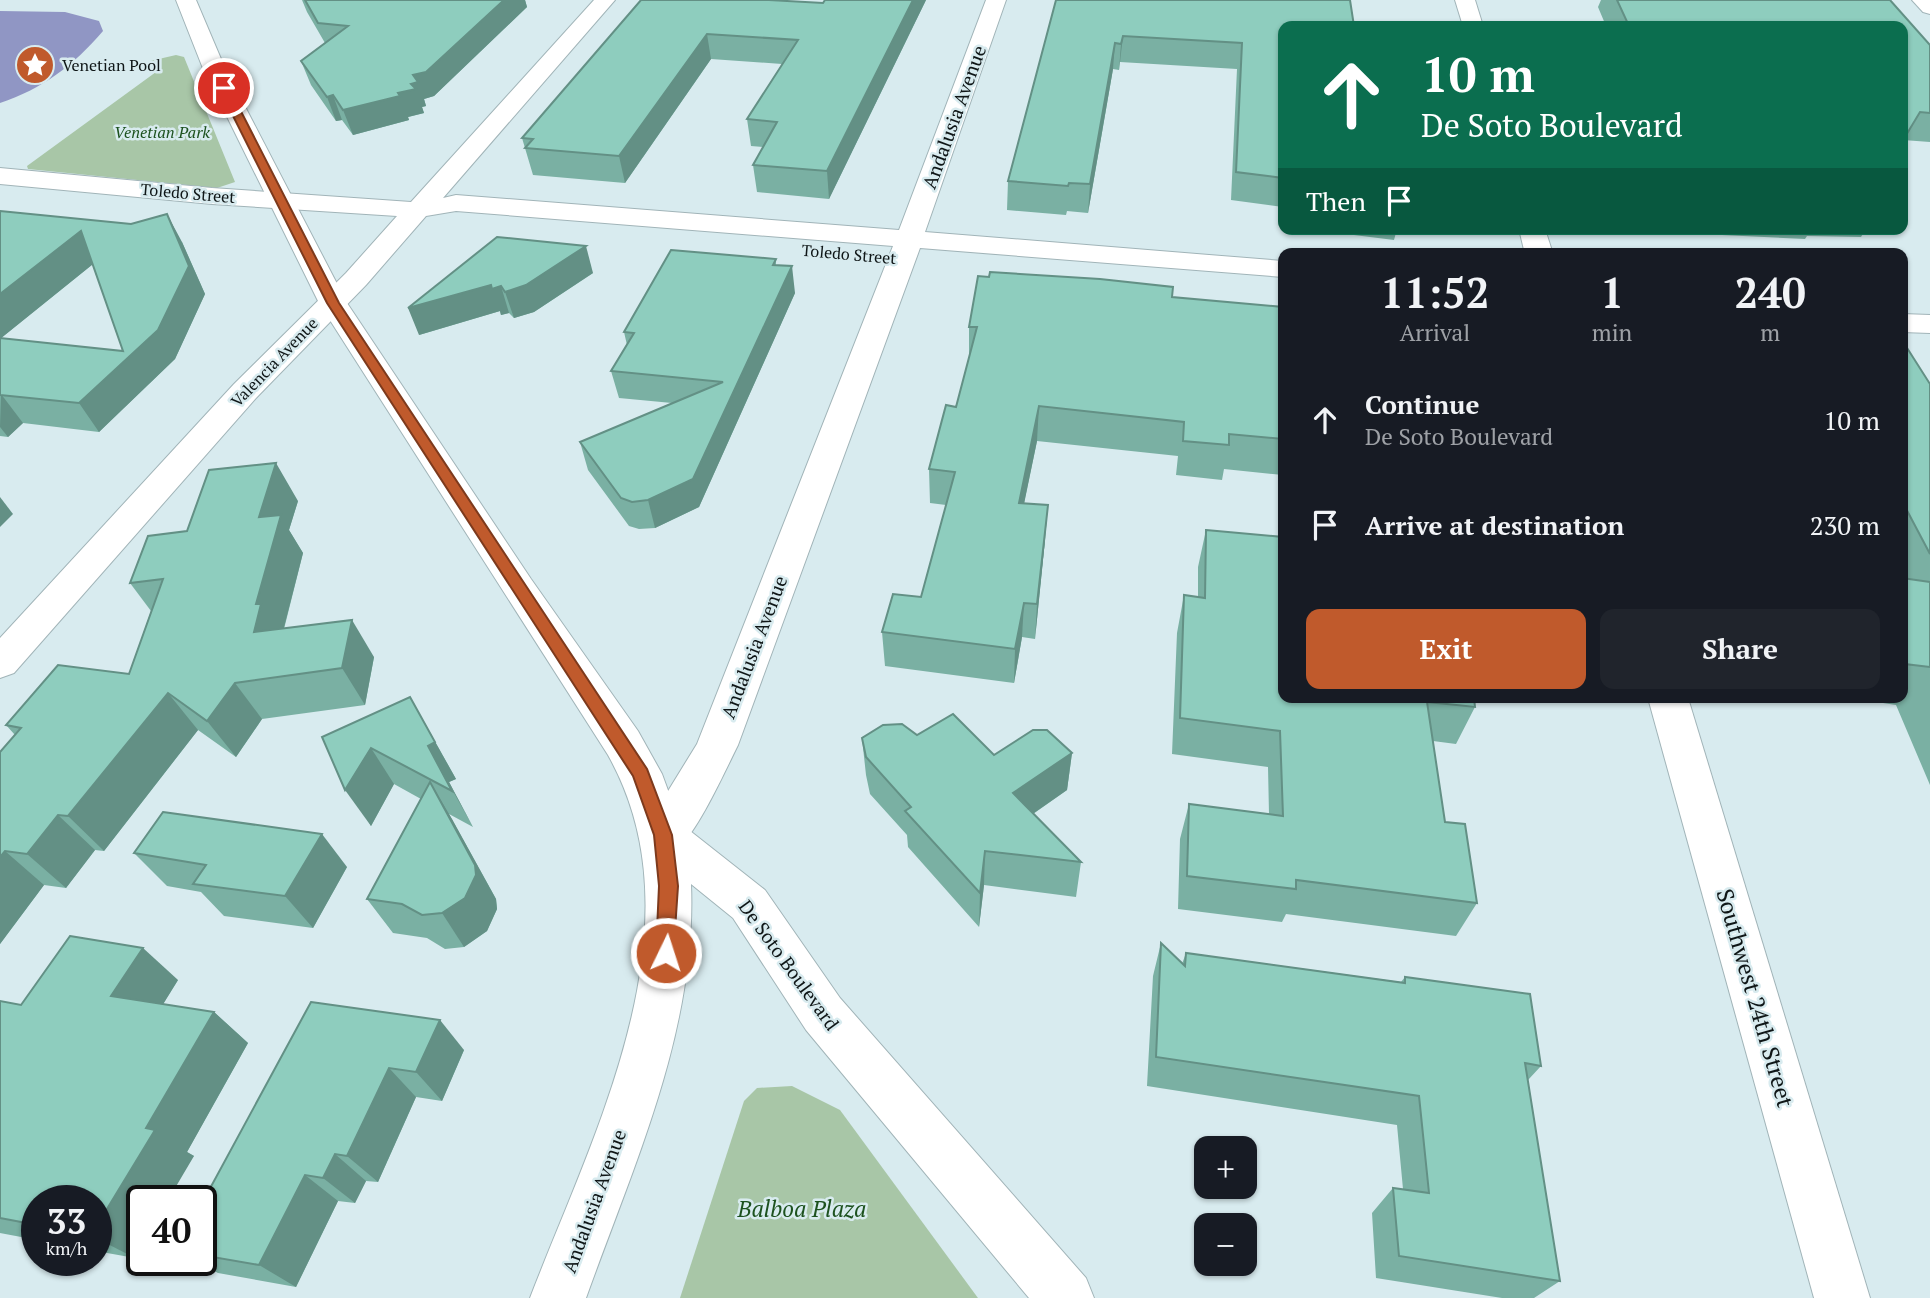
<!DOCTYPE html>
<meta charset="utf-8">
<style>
body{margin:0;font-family:"PT Serif",serif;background:#20242c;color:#f1f3f6;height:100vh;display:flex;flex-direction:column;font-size:26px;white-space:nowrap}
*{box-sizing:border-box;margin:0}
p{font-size:23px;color:#9ea1a6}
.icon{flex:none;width:38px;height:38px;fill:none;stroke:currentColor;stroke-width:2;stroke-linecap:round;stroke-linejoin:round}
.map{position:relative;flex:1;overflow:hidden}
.panel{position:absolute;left:1278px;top:248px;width:630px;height:455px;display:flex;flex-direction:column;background:#171b24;border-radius:14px;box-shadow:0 2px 5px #0004}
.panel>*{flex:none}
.guide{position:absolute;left:1278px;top:21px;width:630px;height:214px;border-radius:14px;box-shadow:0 2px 5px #0004;background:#0b6e4f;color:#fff;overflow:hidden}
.buttons{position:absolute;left:1194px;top:1136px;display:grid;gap:14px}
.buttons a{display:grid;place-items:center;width:63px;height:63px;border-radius:14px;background:#171b24;box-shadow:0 2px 5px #0004;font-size:35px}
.speed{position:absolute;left:21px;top:1185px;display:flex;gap:14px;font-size:35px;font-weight:700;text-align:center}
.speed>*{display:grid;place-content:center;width:91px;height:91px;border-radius:50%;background:#171b24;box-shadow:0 2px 5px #0004;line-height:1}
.speed small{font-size:18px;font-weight:400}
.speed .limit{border:4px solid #111;border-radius:10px;background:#fff;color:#111}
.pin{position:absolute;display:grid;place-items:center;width:60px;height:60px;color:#fff;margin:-30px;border:4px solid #fff;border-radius:50%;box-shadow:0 2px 7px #0007}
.me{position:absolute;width:77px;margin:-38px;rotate:4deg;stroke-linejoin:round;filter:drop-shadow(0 0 5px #0008)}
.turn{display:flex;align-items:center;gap:24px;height:147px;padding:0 28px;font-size:32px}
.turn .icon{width:91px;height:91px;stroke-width:2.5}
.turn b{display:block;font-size:49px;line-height:60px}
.then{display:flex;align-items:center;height:66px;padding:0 28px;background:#0003;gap:14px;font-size:26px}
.eta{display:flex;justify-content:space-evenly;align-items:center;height:119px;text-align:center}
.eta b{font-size:42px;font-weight:700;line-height:49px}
.primary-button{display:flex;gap:14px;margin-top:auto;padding:14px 28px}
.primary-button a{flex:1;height:80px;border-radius:14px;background:#c05a2c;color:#fff;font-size:28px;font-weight:700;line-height:80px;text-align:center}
.primary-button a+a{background:#20242c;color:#f1f3f6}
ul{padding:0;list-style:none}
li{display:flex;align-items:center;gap:21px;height:105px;padding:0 28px}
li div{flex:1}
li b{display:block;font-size:26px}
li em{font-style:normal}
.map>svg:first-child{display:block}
.green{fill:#a8c6a7}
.water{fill:#9096c4}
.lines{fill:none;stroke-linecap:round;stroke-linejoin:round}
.street-casing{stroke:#a1b4b8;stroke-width:2}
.secondary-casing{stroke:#a1b4b8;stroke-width:2}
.street{fill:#fff;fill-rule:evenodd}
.secondary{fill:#fff;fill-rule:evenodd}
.wall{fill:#7ab0a3;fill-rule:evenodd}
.shaded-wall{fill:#639085}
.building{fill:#8ecdbe;stroke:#639085;stroke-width:2}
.route{fill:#c05a2c;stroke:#7d3a1d;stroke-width:2}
.labels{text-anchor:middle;stroke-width:5;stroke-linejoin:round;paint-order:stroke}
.far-poi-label{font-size:16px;fill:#0f1617;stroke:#d8ebef;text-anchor:start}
.far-park-label{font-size:16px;font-style:italic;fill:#1d521f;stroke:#d8ebef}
.far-street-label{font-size:16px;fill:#0f1617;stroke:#d8ebef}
.street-label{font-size:19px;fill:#0f1617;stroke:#d8ebef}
.near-street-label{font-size:23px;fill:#0f1617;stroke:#d8ebef}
.near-park-label{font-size:23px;font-style:italic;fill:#1d521f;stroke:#d8ebef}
</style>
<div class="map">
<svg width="1930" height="1298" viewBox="0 0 1930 1298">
<rect width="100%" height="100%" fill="#d8ebef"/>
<!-- green -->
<g class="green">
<polygon points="176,55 184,57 235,182 217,188 28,169 27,166 156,72 150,61"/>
<polygon points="792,1086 840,1110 978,1298 680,1298 744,1101 757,1088"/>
</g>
<!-- water -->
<path class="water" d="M0,11L65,12L99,21L103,31C74,65 42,89 0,103Z"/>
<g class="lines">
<defs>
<g id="street">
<path d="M594,0H615L443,198L456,195L899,230L986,0H1006L925,232L1283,261V277L920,248L738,745C726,769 698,831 679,847C669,856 658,852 648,848L641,835L697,744L893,246L456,211L426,216L366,285L256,398L14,673L0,678V638L234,384L346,273L397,216L212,204L0,184V168L212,188L411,202Z"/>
<polygon points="1912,0 1930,0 1930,14 1923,12"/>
<polygon points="1902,314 1930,315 1930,333 1902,332"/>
</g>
<g id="secondary">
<path d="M176,0H196L224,66L347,303L531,579L638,731L662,774L680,823L765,890L840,998L1086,1278L1094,1298H1029L806,1030L733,918L691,884C697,1029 634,1164 586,1298H530C593,1134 704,926 608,755L319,303L202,66Z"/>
<polygon points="1455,0 1475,0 1483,26 1463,26"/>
<polygon points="1519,229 1545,229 1553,254 1525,254"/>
<polygon points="1648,698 1688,698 1870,1298 1814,1298"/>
</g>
</defs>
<!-- street casing -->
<use href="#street" class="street-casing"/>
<!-- secondary casing -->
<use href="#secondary" class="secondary-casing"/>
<!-- street -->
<use href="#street" class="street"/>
<!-- secondary -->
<use href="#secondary" class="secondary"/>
</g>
<!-- wall -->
<g class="wall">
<polygon points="302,0 525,0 527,7 434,96 424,99 426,106 422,107 424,113 408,117 409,120 353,135 342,120 336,121 311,85 301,61 325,43 307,12"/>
<polygon points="641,0 823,3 825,0 926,0 829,199 757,192 753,165 763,147 751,146 747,119 782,64 711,59 625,183 533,175 522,138"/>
<polygon points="1056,0 1283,26 1283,207 1231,200 1237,69 1120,62 1119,70 1113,69 1088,213 1067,211 1066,215 1007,210 1008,181"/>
<polygon points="1601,0 1890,0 1930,45 1930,142 1903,140 1902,26 1606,26 1598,7"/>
<path d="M0,211L182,242L205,294L175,359L99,432L23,423L8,437L0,436ZM93,264L123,351L1,338Z"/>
<polygon points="1306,229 1397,229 1394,240"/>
<polygon points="1719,229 1866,229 1861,237 1807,236 1805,239 1722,235"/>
<polygon points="497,237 593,273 534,312 514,318 509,313 501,315 500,311 419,335"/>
<polygon points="776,259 776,265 795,293 699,507 655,528 639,529 629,526 588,470 580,442 672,403 619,398 611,371 627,345 624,332"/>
<polygon points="1172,297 1283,307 1283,475 1224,469 1222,480 1176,475 1178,456 1037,441 1024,503 1045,540 1035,639 1022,637 1014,683 885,666 882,632 921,597 946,505 930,503 929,469 956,407 969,358 969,327"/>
<polygon points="1902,340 1930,384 1930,785 1896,705 1870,701 1869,698 1902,698"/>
<polygon points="298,501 289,530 303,553 284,629 374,657 365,705 262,719 236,757 198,730 104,851 95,850 66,888 44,885 0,944 0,752 15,735 6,725 129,674 151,611 130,583 187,531"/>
<polygon points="1206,530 1283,698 1474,698 1475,707 1456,744 1433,741 1445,822 1477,903 1456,936 1286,914 1282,922 1178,909 1180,839 1189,804 1269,814 1268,767 1172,754 1177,633 1184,595 1198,597 1198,567"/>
<polygon points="410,697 456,779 449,782 473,827 449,814 496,899 497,909 487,931 464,947 445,949 427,938 393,933 367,899 421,799 394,784 371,826 322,737"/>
<polygon points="917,735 994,755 1072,753 1067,790 1033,814 1081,862 1076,897 984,885 979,927 908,847 907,835 870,794 866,775 862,738"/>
<polygon points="134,853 347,867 313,928 224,916 201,892 167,886"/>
<polygon points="1161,943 1182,964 1186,953 1401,982 1405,977 1541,1066 1528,1080 1560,1281 1534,1298 1502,1298 1376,1278 1372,1213 1393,1188 1403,1189 1397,1125 1147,1086 1153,976"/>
<polygon points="178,980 163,1004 214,1012 248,1043 187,1152 194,1156 142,1200 142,1247 135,1258 96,1251 96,1200 37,1200 37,1240 0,1233 0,1001 21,1005"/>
<polygon points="311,1002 464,1050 442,1101 416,1097 378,1182 366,1181 355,1203 338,1201 296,1287 218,1273 194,1260 201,1260 201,1205"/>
</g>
<!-- shaded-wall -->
<g class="shaded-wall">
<polygon points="504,0 525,0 527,7 434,96 424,99 426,106 422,107 424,113 408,117 409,120 353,135 343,110 398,93 411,84 413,75"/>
<polygon points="913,0 926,0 829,199 827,171"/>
<polygon points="707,34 711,59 625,183 619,156"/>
<polygon points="1123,36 1120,62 1119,70 1121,44"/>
<polygon points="1115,43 1113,69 1088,213 1090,184"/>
<polygon points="333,95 342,120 336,121 327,97"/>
<polygon points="167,214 182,242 205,294 175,359 99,432 79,403 158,330"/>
<polygon points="81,231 98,260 0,339 0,294"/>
<polygon points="586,246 593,273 534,312 514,318 505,292"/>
<polygon points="792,266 795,293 699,507 655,528 648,500 693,479"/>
<polygon points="491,285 501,286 509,313 501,315 500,311 419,335 408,308"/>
<polygon points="1,394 23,423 8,437 0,427"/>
<polygon points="1039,406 1037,441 1017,538 1019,503"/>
<polygon points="276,463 298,501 289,530 303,553 282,635 254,632 259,517"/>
<polygon points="0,497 13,514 0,527"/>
<polygon points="1048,505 1045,540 1035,639 1037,604"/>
<polygon points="1024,603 1022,637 1014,683 1015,649"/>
<polygon points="352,620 374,657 365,705 342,668"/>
<polygon points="235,683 262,719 236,757 207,721"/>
<polygon points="168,693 198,730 104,851 68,816"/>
<polygon points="410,697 456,779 449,782 473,827 428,746"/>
<polygon points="371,748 394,784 371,826 345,790"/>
<polygon points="1072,753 1067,790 1011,829 1013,793"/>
<polygon points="430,782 452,819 496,899 497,909 487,931 464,947 442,913"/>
<polygon points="58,815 95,850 66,888 27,854"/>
<polygon points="322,834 347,867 313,928 285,896"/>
<polygon points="5,851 44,885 0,944 0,857"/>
<polygon points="985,851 984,885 979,927 980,893"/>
<polygon points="143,948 178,980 149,1027 111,996"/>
<polygon points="214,1012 248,1043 187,1152 194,1156 168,1200 142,1200 142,1247 135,1258 96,1238 96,1227 146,1128"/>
<polygon points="440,1020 464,1050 442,1101 416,1072"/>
<polygon points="389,1068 416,1097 378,1182 347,1156"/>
<polygon points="335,1154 366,1181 355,1203 323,1178"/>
<polygon points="305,1175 338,1201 296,1287 259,1265"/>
</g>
<!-- building -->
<g class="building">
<polygon points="305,0 504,0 426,72 413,75 418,82 411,84 416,89 398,93 400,96 343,110 333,95 327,97 301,61 348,26 318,23"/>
<polygon points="641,0 769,0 823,3 825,0 913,0 827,171 753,165 777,122 747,119 798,40 707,34 619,156 525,148 533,139 522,138"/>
<polygon points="1056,0 1350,0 1354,26 1283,26 1283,178 1236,172 1242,43 1123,36 1121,44 1115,43 1090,184 1069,183 1068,186 1008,181"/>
<polygon points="1617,0 1890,0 1930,45 1930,113 1920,112 1902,142 1902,26 1629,26"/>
<polygon points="0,211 131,224 167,214 189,266 158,330 79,403 0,395 0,338 123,351 81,231 0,294"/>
<polygon points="497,237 586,246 526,285 505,292 501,286 492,289 491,285 408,308"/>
<polygon points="671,250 776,259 773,265 792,266 693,479 648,500 632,502 621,498 580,442 723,382 611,371 634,333 624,332"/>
<polygon points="990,272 1100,279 1173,287 1172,297 1283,307 1283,439 1229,434 1229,445 1183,441 1184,422 1039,406 1019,503 1048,505 1037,604 1024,603 1015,649 882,632 893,594 921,597 955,472 929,469 946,405 956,407 977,327 969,327 978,276 989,277"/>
<polygon points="1902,340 1930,384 1930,554 1902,501"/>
<polygon points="276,463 259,517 281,515 256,604 261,604 254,632 352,620 342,668 235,683 207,721 168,693 68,816 58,815 27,854 5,851 0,857 0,752 21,728 6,725 58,665 129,674 163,579 130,583 148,536 187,531 209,470"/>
<polygon points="1206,530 1283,537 1283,698 1474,698 1475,707 1427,702 1445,822 1465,824 1477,903 1296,880 1296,889 1187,876 1189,804 1283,816 1280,731 1180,718 1184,595 1205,598"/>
<polygon points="1902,578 1930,582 1930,667 1905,664 1902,657"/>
<polygon points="410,697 435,742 428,746 452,791 371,748 345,790 322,737"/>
<polygon points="953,714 994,755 1033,730 1047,730 1072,753 1013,793 1081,862 985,851 980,893 905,811 911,807 866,757 862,738 883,725 902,724 917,735"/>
<polygon points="430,782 475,865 476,875 465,898 442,913 422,915 402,904 367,899"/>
<polygon points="163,812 322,834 285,896 193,884 206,865 134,853"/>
<polygon points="70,936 143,948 111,996 214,1012 146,1128 155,1130 96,1227 96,1200 37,1200 37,1225 0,1218 0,1001 21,1005"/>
<polygon points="1161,943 1185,966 1186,953 1405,983 1405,977 1530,994 1541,1066 1525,1063 1560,1281 1399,1256 1393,1188 1429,1193 1419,1096 1156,1057"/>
<polygon points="311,1002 440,1020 416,1072 389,1068 347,1156 335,1154 323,1178 305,1175 259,1265 201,1255 201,1205"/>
</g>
<!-- route -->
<polygon class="route" points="224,85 229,88 339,303 647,769 672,835 678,886 673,959 666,962 659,959 656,953 659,886 654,835 633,776 327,303 219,88"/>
<!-- icons -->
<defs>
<symbol id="sight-disc" viewBox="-11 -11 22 22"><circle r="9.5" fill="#c05a2c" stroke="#d8ebef"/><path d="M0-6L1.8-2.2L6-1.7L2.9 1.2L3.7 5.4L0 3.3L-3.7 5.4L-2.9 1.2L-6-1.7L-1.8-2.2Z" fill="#fff"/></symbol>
</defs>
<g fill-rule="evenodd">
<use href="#sight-disc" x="13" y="43" width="44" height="44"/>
</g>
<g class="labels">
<!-- far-poi labels -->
<g class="far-poi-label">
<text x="62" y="71">Venetian Pool</text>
</g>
<!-- far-park labels -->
<g class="far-park-label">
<text x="162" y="138">Venetian Park</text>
</g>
<!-- far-street labels -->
<g class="far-street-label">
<text transform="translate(188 193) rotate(5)" y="6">Toledo Street</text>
<text transform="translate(849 254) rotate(5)" y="6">Toledo Street</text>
<text transform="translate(274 362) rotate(-46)" y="6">Valencia Avenue</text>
</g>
<!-- street labels -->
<g class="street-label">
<text transform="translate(954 117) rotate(-70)" y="7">Andalusia Avenue</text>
<text transform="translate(754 647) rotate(-69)" y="7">Andalusia Avenue</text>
<text transform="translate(789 965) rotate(54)" y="7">De Soto Boulevard</text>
<text transform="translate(594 1201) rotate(-70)" y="7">Andalusia Avenue</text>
</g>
<!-- near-street labels -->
<g class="near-street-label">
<text transform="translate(1755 998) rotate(74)" y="8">Southwest 24th Street</text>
</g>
<!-- near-park labels -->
<g class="near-park-label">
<text x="802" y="1217">Balboa Plaza</text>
</g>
</g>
</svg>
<div class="buttons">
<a>+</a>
<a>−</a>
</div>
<div class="speed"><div>33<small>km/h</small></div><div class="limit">40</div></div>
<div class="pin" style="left:224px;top:88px;background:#d93025"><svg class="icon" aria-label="arrive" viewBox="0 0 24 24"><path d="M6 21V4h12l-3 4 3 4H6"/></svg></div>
<svg class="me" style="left:666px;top:953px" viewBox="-20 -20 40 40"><circle r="17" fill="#c05a2c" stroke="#fff" stroke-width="3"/><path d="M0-11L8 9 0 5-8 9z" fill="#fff"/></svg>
<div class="guide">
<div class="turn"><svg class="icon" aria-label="ahead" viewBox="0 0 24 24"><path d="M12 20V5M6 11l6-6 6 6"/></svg><div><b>10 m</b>De Soto Boulevard</div></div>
<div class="then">Then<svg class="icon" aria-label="arrive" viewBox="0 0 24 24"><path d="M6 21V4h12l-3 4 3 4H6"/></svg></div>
</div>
<section class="panel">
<div class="eta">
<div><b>11:52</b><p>Arrival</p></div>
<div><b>1</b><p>min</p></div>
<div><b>240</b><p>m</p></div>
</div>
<ul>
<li><svg class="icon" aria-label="ahead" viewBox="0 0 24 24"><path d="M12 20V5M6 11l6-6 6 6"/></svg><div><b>Continue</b><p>De Soto Boulevard</p></div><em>10 m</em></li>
<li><svg class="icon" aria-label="arrive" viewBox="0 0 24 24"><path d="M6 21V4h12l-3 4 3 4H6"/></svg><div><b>Arrive at destination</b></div><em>230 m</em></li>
</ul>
<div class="primary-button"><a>Exit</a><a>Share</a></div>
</section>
</div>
